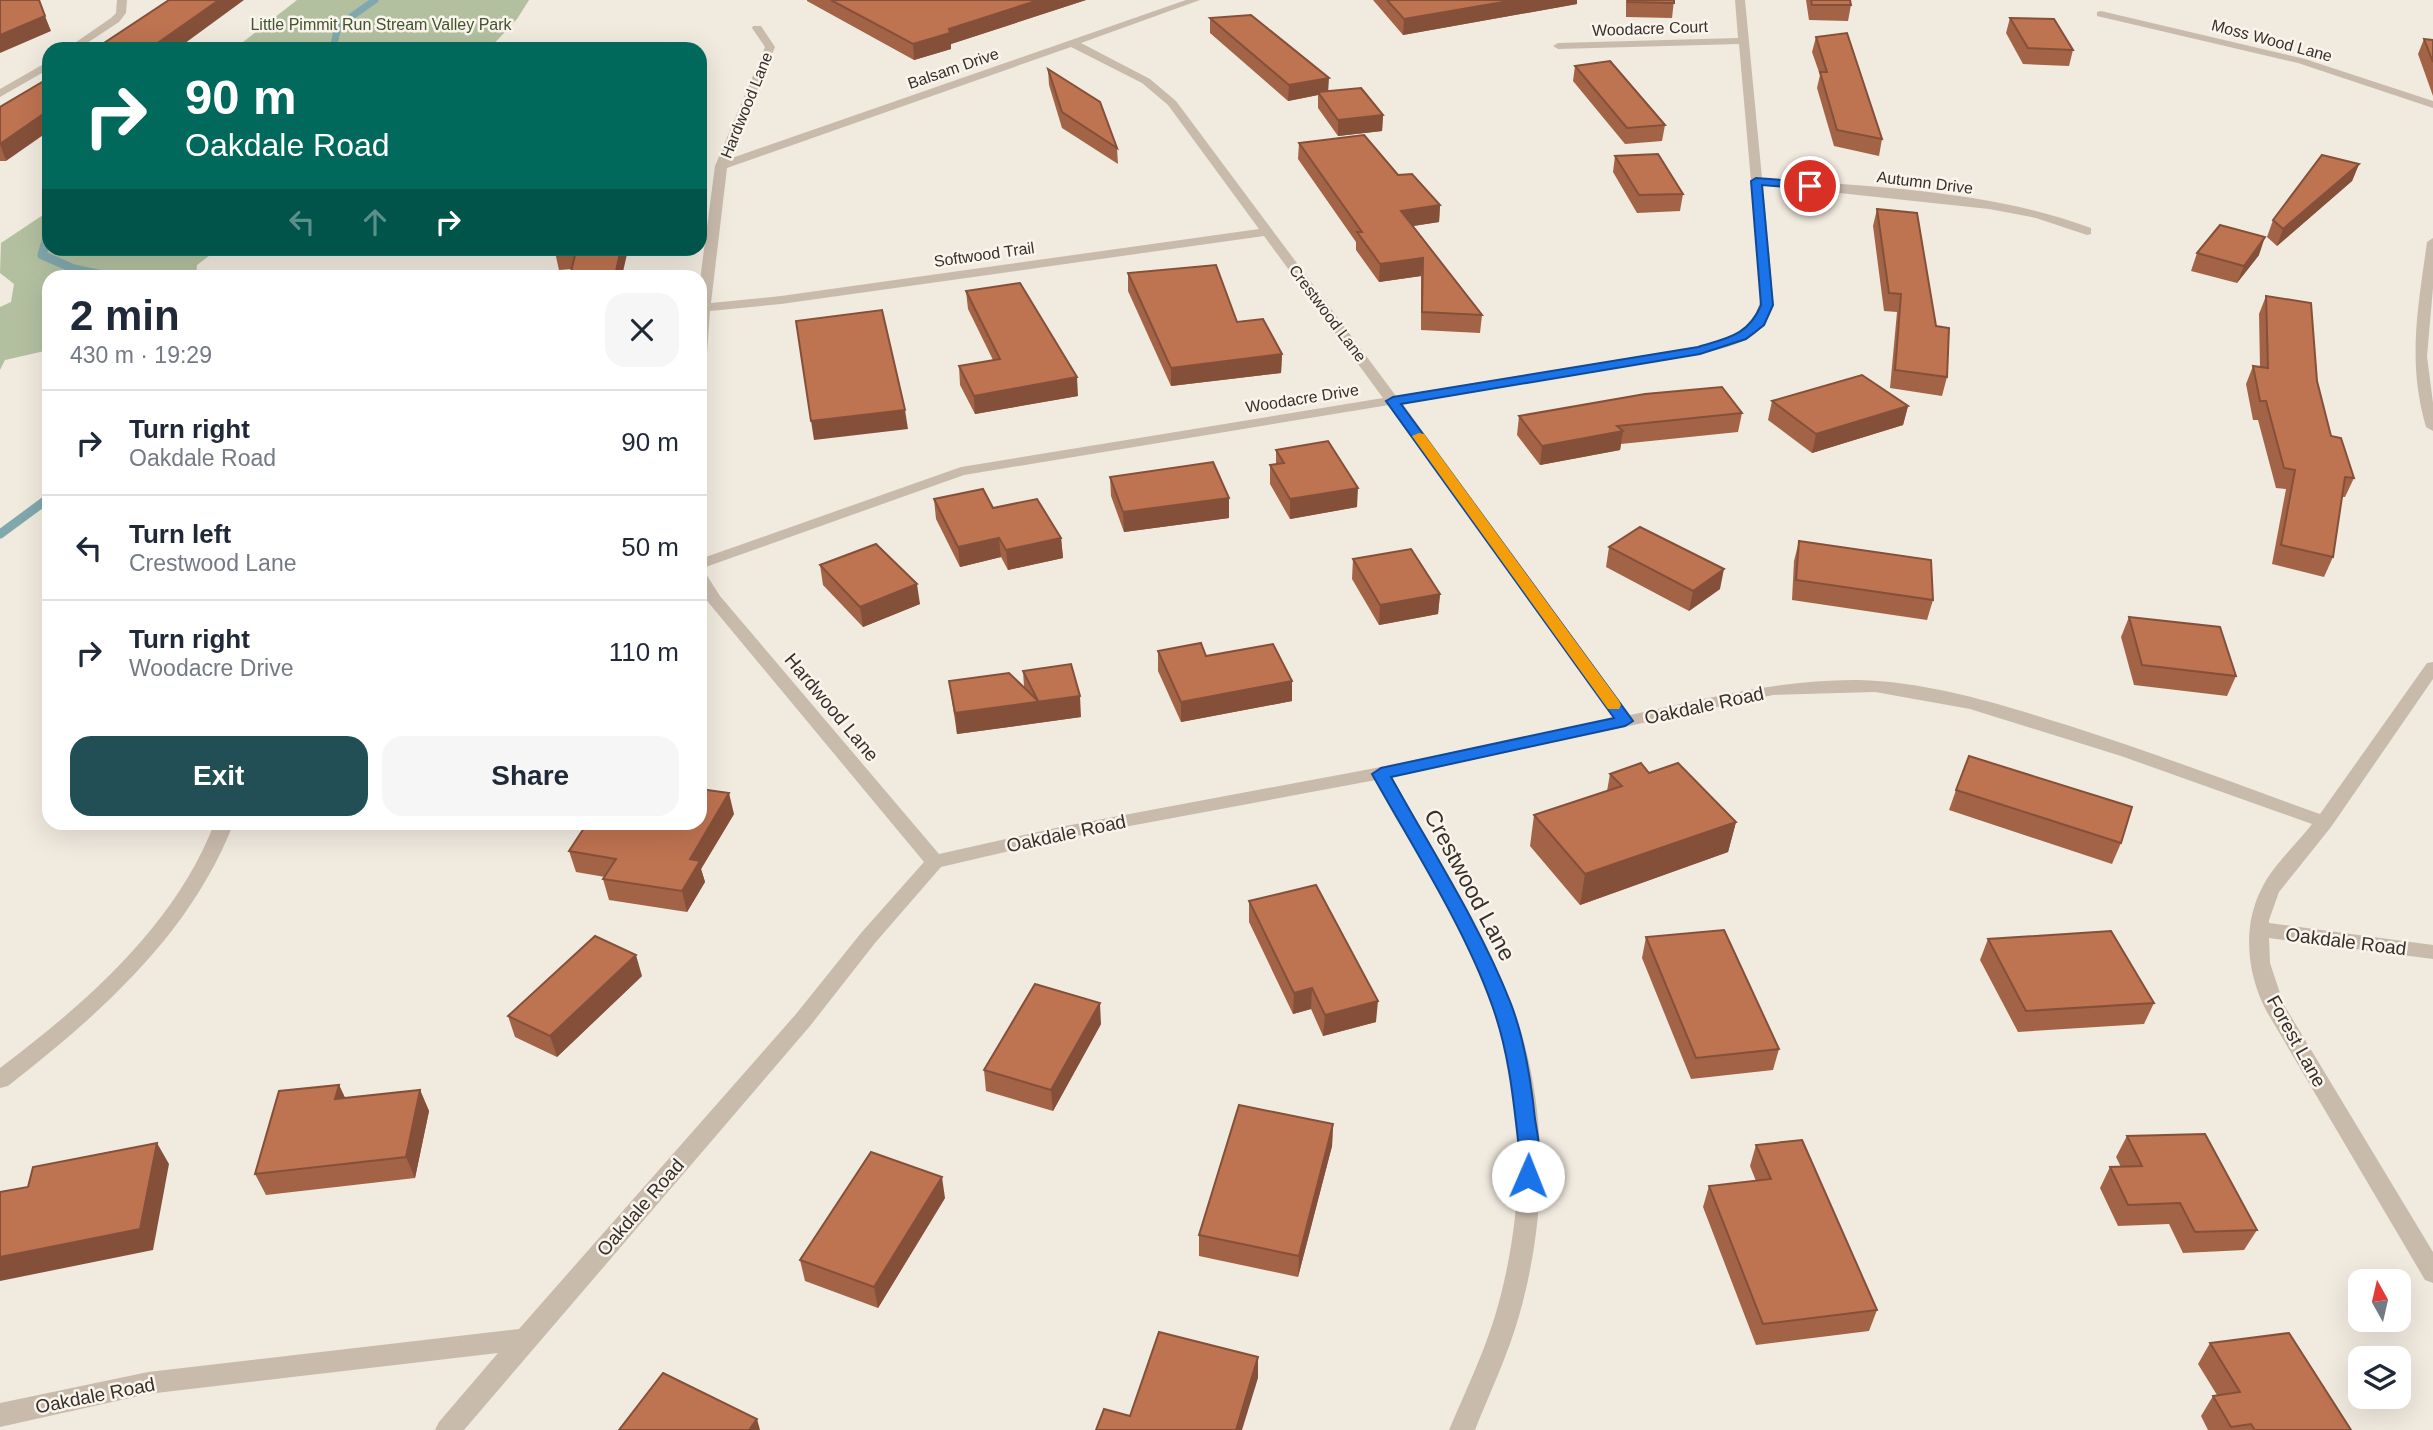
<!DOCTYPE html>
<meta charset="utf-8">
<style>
body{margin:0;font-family:Arial,sans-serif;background:#f6f6f7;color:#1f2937;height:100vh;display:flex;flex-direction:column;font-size:26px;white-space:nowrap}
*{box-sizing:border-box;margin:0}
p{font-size:23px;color:#747a83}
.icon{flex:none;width:38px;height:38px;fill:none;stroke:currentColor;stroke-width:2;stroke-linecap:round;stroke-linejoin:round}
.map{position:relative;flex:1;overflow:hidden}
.details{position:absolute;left:42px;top:270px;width:665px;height:560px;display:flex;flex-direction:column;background:#fff;border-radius:21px;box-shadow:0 7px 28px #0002}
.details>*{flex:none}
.top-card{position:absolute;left:42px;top:42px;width:665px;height:214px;border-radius:21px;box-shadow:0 7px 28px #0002;background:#00695c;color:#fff;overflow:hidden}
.needle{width:46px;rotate:352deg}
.tools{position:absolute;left:2348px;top:1269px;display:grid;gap:14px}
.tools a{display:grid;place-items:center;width:63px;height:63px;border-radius:14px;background:#fff;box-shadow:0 7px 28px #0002;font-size:35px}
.pin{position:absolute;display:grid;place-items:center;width:60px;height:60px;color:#fff;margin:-30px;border:4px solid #fff;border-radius:50%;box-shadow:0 2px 7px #0007}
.me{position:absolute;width:77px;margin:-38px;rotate:1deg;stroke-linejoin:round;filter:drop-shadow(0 0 5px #0008)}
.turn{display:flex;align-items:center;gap:24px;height:147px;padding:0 28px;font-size:32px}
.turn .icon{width:91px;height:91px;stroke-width:2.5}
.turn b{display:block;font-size:49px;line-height:60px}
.lanes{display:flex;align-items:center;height:66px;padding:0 28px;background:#0003;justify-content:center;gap:35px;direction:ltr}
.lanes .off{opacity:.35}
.round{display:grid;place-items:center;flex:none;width:74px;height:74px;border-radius:21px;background:#f6f6f7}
.head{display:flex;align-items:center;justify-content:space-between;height:119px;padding:0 28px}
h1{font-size:42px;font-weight:600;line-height:52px}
.action{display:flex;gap:14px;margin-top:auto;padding:14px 28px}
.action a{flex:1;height:80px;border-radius:21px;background:#224f56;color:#fff;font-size:28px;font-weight:600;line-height:80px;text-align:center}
.action a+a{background:#f6f6f7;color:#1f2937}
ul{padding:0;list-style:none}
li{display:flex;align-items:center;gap:21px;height:105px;padding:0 28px;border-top:2px solid #e0e1e3}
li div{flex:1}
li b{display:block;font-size:26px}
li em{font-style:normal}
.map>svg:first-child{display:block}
.green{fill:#b3c0a0}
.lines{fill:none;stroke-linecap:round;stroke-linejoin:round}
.stream-far1{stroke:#80a8ad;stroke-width:7}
.stream{stroke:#80a8ad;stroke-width:9}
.minor{fill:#c9bbac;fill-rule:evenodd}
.wall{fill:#a36346}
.shaded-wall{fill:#855039}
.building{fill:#be7351;stroke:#855039;stroke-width:2}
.route{fill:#1a73e8;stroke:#114b97;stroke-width:2}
.slow{fill:#f59e0b}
.labels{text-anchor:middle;stroke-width:5;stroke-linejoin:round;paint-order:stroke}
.far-park-label{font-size:16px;fill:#445430;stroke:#f9f4ec}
.far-street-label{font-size:16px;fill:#372f2a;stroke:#f9f4ec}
.street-label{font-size:19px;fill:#372f2a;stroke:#f9f4ec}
.near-street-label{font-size:23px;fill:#372f2a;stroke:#f9f4ec}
</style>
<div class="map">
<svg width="2433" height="1430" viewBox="0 0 2433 1430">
<rect width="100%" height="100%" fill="#f1eadf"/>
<!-- green -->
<g class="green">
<polygon points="297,0 529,0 517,19 489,49 234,49"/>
<polygon points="49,211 49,248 218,249 197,265 196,276 49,276 49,350 5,360 0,370 0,307 11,302 14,284 0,273 1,243"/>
</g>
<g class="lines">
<!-- stream-far1 -->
<g class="stream-far1">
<polyline points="333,49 338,26 375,0"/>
<polyline points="45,243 49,237"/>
</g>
<!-- stream -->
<g class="stream">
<polyline points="46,241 42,255 74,269 107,276"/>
<polyline points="0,534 49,498"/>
</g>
<!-- minor -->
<g class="minor">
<polygon points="117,0 127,0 126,13 119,22 78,49 66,49 111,18 116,13"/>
<path d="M1186,0H1200L1081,43L1150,79L1176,101L1396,396L1700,346C1730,339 1756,329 1761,296L1739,44L1558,49L1553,46L1558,43L1738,38L1735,0H1745L1762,178C1869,187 1990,190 2091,228V234L2087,235L2036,218L1989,209L1763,185C1765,211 1768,236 1770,262C1777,327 1765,340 1700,354L1402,403L1630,715C1706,699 1781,679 1859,680C1931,682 2003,705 2070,726C2154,753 2237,784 2320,814L2427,663L2433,662V679L2331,827L2279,892L2269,920V923L2433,945V959L2269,938L2270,963L2284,1005L2433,1252V1283L2425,1280L2267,1012C2247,975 2242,927 2261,890C2272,866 2296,845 2312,824L2121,756L1970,709L1875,692L1773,695L1392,777C1433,851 1481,923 1511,1002C1549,1102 1548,1214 1519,1316C1508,1355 1490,1392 1475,1430H1449C1465,1392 1483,1355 1495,1316C1525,1215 1528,1102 1490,1002C1461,924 1416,853 1376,780L1060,839L941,867L875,943L810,1026L464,1430H435L439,1422L498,1353L148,1394L0,1427V1403L148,1372L519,1329L796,1014L861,933L924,862L708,602L700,590V572L706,574L720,596L939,854L1060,827L1381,767L1614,718L1389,405L964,475L700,569V559L961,467L1383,398L1264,236L781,304L710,311L707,353L700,357V280L715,166L765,47L752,28L753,26H761L775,47L729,159ZM1071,47L1142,83L1168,105L1259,229L781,296L711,303L727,168Z"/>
<polygon points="2101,11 2305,59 2433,101 2433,108 2298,63 2097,16 2097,12"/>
<polygon points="49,61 49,69 0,97 0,89"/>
<path d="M2433,238V288L2427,356L2433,403V431L2426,427C2407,361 2418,308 2427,242Z"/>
<path d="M215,822H234C191,934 100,1014 8,1086L0,1088V1068C87,1002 175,926 215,822Z"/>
</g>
</g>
<!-- wall -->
<g class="wall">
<polygon points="807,0 1086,0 951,44 951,49 914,60 807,1"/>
<polygon points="1373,0 1577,0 1577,4 1403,35"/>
<polygon points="1626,0 1674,0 1672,18 1626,17"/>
<polygon points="1806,0 1850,0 1851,5 1848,21 1809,20"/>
<polygon points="1210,18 1328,91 1383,115 1382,131 1338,136 1318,108 1318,95 1288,101 1210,33"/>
<polygon points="2010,18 2073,50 2069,66 2023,64 2006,33"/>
<polygon points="1816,37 1882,139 1879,156 1834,146 1817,88 1820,75 1812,52"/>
<polygon points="2424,39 2433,40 2433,96 2418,54"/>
<polygon points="1575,66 1665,125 1662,141 1625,144 1573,81"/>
<polygon points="1048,69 1117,148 1118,164 1062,128 1049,85"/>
<polygon points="0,107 6,161 0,161"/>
<polygon points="1299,143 1398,175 1440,205 1439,222 1413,226 1482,315 1480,333 1421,330 1421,276 1379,282 1356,250 1356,242 1298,159"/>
<polygon points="1615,156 1683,194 1680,211 1637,213 1613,172"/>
<polygon points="2359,164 2352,181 2277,246 2267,237 2273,220"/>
<polygon points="1877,209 1936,326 1947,377 1942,396 1890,388 1897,312 1884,311 1873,226"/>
<polygon points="556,248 628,248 628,250 572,269 559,270 555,252"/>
<polygon points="2197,253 2259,255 2237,283 2191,271"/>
<polygon points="1128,273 1237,322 1282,354 1281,373 1171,386 1128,291"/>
<polygon points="966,291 1078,396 975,414 960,385 959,366 993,360 968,309"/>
<polygon points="2266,296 2317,381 2331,436 2354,478 2345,497 2342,497 2333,557 2324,577 2272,564 2286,489 2276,488 2258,420 2253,420 2246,384 2253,366 2260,367 2259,314"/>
<polygon points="1772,401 1908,406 1903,425 1812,453 1768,420"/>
<polygon points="1742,413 1738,432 1621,444 1620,450 1540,465 1517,435 1519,416"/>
<polygon points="1276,450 1357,507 1290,519 1270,484 1270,465 1276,464"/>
<polygon points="1110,477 1229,518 1124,532 1111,496"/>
<polygon points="934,499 993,508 1061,538 1063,558 1008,570 1001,557 960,567 936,519"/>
<polygon points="1799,541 1933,600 1927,620 1792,600 1794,561"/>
<polygon points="1609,547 1720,589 1689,611 1606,567"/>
<polygon points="1353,559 1440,594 1438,614 1379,625 1352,579"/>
<polygon points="820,565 920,604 863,627 823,585"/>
<polygon points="2129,617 2236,676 2227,696 2134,685 2121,637"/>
<polygon points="1158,651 1206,656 1292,701 1181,722 1158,671"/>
<polygon points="1023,671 1081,717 957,734 949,681 1024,687"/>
<polygon points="1610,774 1736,822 1728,852 1580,905 1530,846 1534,815 1607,791"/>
<polygon points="1956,790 2121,843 2112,864 1949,810"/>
<polygon points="734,814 701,869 705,882 687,912 609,900 603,879 605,877 576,872 569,851"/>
<polygon points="1249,901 1376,1022 1323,1036 1311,1009 1293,1014 1249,922"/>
<polygon points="1646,937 1779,1049 1773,1070 1691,1079 1642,958"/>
<polygon points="1988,939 2154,1003 2144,1024 2018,1032 1980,960"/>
<polygon points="642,976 557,1057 515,1037 508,1016"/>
<polygon points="1101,1024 1053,1111 986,1091 984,1070"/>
<polygon points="339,1085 345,1098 420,1090 429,1111 415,1178 266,1195 255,1174"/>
<polygon points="1333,1124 1332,1146 1298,1277 1199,1256 1199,1235"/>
<polygon points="2127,1136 2257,1230 2244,1250 2183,1253 2169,1224 2118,1226 2100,1188 2110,1167 2121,1167 2116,1157"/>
<polygon points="1756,1145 1877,1310 1869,1331 1756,1345 1703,1207 1709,1186 1756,1181 1750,1166"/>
<polygon points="945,1198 878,1308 805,1281 800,1260"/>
<polygon points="2210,1343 2351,1430 2208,1430 2201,1416 2213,1396 2217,1395 2198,1364"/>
</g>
<!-- shaded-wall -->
<g class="shaded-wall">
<polygon points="219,0 244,0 177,49 156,49 155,45"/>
<polygon points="1039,0 1086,0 951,44 951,49 914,60 913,44 949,29"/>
<polygon points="1515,0 1577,0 1577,4 1403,35 1404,19"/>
<polygon points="45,16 51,31 0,53 0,35"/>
<polygon points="1329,78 1328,94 1318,92 1318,95 1288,101 1289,85"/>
<polygon points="49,110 49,131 6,161 0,144"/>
<polygon points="1383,115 1382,131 1338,136 1338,120"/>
<polygon points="2359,164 2352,181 2277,246 2283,229"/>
<polygon points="1440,205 1439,222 1400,228 1401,211"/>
<polygon points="2265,237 2259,255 2237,283 2244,266"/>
<polygon points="621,248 628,248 628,250 622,276 615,276"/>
<polygon points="1423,258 1421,276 1379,282 1380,264"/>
<polygon points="1282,354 1281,373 1171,386 1171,368"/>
<polygon points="1077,377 1078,396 975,414 974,396"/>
<polygon points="1908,406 1903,425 1812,453 1816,434"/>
<polygon points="905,410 908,429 814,440 811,421"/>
<polygon points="1623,431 1620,450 1540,465 1542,446"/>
<polygon points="1358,488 1357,507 1290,519 1290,499"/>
<polygon points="1229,498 1229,518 1124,532 1123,512"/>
<polygon points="999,538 1001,557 960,567 958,547"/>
<polygon points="1061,538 1063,558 1008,570 1006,550"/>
<polygon points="1724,569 1720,589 1689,611 1693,591"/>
<polygon points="917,584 920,604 863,627 860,607"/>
<polygon points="1440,594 1438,614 1379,625 1380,605"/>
<polygon points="1292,681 1292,701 1181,722 1181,702"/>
<polygon points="1080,696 1081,717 957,734 955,713"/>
<polygon points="729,793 734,814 701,869 705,882 687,912 682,891 690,859"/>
<polygon points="1736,822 1728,852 1580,905 1585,874"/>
<polygon points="636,955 642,976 557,1057 550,1036"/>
<polygon points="1312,988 1311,1009 1293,1014 1294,993"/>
<polygon points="1378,1001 1376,1022 1323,1036 1325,1015"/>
<polygon points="1100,1003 1101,1024 1053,1111 1051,1090"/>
<polygon points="339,1085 349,1106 335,1099"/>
<polygon points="420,1090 429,1111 415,1178 406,1157"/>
<polygon points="1333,1124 1332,1146 1298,1277 1299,1256"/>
<polygon points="157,1143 169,1164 153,1250 0,1281 0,1257"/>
<polygon points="942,1177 945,1198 878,1308 874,1287"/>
<polygon points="1258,1357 1258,1378 1242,1430 1236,1430"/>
<polygon points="757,1419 760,1430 749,1430"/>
</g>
<!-- building -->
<g class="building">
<polygon points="0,0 39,0 45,16 0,35"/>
<polygon points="169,0 219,0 155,45 158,48 157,49 99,49 105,45 101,45"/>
<polygon points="831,0 1039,0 949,29 950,33 913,44"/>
<polygon points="1387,0 1515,0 1404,19"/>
<polygon points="1628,0 1674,0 1674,3 1628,2"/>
<polygon points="1811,0 1850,0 1851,5 1812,5"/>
<polygon points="1251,15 1329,78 1289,85 1210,18"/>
<polygon points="2010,18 2054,19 2073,50 2028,48"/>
<polygon points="1847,33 1882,139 1837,130 1820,72 1827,72 1816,37"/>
<polygon points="2424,39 2433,40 2433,62"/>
<polygon points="1610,61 1665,125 1627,128 1575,66"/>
<polygon points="1048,69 1100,102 1117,148 1062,112"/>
<polygon points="49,78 49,110 0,144 0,107"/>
<polygon points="1361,88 1383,115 1338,120 1318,92"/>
<polygon points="1364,135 1398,175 1412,174 1440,205 1401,211 1482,315 1422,312 1423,258 1380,264 1357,232 1362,232 1299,143"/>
<polygon points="1658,154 1683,194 1639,195 1615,156"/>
<polygon points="2322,155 2359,164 2283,229 2273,220"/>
<polygon points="1877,209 1917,213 1936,326 1949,328 1947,377 1895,370 1901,294 1889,293"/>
<polygon points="2220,225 2265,237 2244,266 2197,253"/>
<polygon points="556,248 621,248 615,276 570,276 576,251 555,252"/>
<polygon points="1216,265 1237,322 1263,319 1282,354 1171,368 1128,273"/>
<polygon points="1020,283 1077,377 974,396 959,366 1000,359 966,291"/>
<polygon points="2266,296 2311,303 2317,381 2331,436 2341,438 2354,478 2345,477 2333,557 2281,545 2295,470 2284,468 2266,401 2260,401 2253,366 2268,368"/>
<polygon points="882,310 905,410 811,421 796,321"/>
<polygon points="1862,375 1908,406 1816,434 1772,401"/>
<polygon points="1722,387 1742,413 1617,426 1623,431 1542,446 1519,416 1645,394"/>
<polygon points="1328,441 1358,488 1290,499 1270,465 1284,463 1276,450"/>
<polygon points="1213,462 1229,498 1123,512 1110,477"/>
<polygon points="983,489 993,508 1037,499 1061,538 1006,550 999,538 958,547 934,499"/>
<polygon points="1640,527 1724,569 1693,591 1609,547"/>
<polygon points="1799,541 1931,560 1933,600 1796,580"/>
<polygon points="876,544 917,584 860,607 820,565"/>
<polygon points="1411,549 1440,594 1380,605 1353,559"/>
<polygon points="2129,617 2220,627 2236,676 2142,665"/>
<polygon points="1201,643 1206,656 1273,644 1292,681 1181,702 1158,651"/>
<polygon points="1071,664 1080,696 955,713 949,681 1009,673 1038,701 1023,671"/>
<polygon points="1969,756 2132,807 2121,843 1956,790"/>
<polygon points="1641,763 1649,773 1678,763 1736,822 1585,874 1534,815 1622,786 1610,774"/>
<polygon points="700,789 729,793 690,859 700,861 682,891 603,879 616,859 569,851 588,822 700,822"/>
<polygon points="1316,885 1378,1001 1325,1015 1312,988 1294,993 1249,901"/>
<polygon points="1724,930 1779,1049 1696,1058 1646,937"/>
<polygon points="2111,931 2154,1003 2026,1011 1988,939"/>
<polygon points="595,936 636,955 550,1036 508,1016"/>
<polygon points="1035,984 1100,1003 1051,1090 984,1070"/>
<polygon points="339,1085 335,1099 420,1090 406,1157 255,1174 279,1091"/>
<polygon points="1239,1105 1333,1124 1299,1256 1199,1235"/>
<polygon points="2205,1134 2257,1230 2195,1232 2180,1203 2128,1205 2110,1167 2142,1166 2127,1136"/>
<polygon points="1802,1140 1877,1310 1763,1324 1709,1186 1771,1179 1756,1145"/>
<polygon points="157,1143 140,1229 0,1257 0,1192 28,1187 33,1167"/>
<polygon points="871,1152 942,1177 874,1287 800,1260"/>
<polygon points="1159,1332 1258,1357 1236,1430 1096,1430 1104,1409 1130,1416"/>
<polygon points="2289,1333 2351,1430 2255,1430 2251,1424 2231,1427 2213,1396 2240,1392 2210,1343"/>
<polygon points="663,1373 757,1419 749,1430 619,1430"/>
</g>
<!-- route -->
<path class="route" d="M1756,178L1810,182L1816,186L1810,189L1762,185L1773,305L1764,325L1746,339L1700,354L1401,404L1633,721L1625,726L1391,777C1432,851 1480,925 1511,1004C1525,1041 1531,1080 1535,1119C1538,1138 1544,1164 1535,1182L1528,1185L1521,1182C1514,1170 1519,1154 1518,1140C1513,1095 1508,1049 1492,1005C1465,928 1412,846 1372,774L1381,768L1614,718L1386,401L1393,397L1698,347C1727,338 1748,336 1761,305L1751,181Z"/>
<!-- slow -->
<polygon class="slow" points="1419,433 1424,434 1619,701 1621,705 1619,709 1608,709 1412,436"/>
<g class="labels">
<!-- far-park labels -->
<g class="far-park-label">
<text x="381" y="30">Little Pimmit Run Stream Valley Park</text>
</g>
<!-- far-street labels -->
<g class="far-street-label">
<text transform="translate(1650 28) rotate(-2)" y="6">Woodacre Court</text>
<text transform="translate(2272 40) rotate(15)" y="6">Moss Wood Lane</text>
<text transform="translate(953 68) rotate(-19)" y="6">Balsam Drive</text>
<text transform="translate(746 105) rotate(-68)" y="6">Hardwood Lane</text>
<text transform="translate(1925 182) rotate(7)" y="6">Autumn Drive</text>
<text transform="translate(984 254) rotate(-8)" y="6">Softwood Trail</text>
<text transform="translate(1328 313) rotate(53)" y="6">Crestwood Lane</text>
<text transform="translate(1302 398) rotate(-9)" y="6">Woodacre Drive</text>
</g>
<!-- street labels -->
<g class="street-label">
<text transform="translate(1704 705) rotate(-12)" y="7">Oakdale Road</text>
<text transform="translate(832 707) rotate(50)" y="7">Hardwood Lane</text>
<text transform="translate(1066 833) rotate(-12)" y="7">Oakdale Road</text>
<text transform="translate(2346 941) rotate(7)" y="7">Oakdale Road</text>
<text transform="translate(2297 1041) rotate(61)" y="7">Forest Lane</text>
<text transform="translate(640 1207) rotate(-49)" y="7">Oakdale Road</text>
<text transform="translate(95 1395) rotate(-11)" y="7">Oakdale Road</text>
</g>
<!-- near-street labels -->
<g class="near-street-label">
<text transform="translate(1470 885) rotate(62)" y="8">Crestwood Lane</text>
</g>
</g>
</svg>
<div class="tools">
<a><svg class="needle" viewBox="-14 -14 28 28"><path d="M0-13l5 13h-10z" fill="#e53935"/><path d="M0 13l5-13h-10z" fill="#747a83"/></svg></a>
<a><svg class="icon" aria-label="layers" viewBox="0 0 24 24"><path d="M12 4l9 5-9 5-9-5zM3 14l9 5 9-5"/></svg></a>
</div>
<div class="pin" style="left:1810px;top:186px;background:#d93025"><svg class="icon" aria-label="arrive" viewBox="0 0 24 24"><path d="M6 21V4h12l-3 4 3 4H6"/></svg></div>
<svg class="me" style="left:1528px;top:1176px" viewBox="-20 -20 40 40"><circle r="19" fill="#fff"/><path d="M0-13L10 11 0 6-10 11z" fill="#1a73e8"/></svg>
<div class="top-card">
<div class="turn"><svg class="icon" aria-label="right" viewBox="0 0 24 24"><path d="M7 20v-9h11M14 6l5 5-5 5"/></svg><div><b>90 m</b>Oakdale Road</div></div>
<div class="lanes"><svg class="icon off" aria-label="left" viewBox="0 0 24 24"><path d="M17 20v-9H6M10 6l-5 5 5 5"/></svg><svg class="icon off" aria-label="ahead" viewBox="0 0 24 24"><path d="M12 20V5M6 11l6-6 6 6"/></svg><svg class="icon" aria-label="right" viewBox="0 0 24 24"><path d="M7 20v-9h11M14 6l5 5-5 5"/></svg></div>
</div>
<section class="details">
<div class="head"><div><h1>2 min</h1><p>430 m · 19:29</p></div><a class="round"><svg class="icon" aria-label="close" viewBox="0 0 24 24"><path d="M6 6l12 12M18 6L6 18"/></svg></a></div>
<ul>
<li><svg class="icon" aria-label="right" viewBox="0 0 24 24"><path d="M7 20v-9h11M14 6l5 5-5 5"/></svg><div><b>Turn right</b><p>Oakdale Road</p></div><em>90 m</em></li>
<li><svg class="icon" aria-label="left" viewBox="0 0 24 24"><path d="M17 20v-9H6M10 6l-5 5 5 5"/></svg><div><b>Turn left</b><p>Crestwood Lane</p></div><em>50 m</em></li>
<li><svg class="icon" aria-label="right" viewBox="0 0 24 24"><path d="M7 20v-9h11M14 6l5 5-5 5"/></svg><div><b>Turn right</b><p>Woodacre Drive</p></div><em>110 m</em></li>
</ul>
<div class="action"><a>Exit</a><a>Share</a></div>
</section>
</div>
